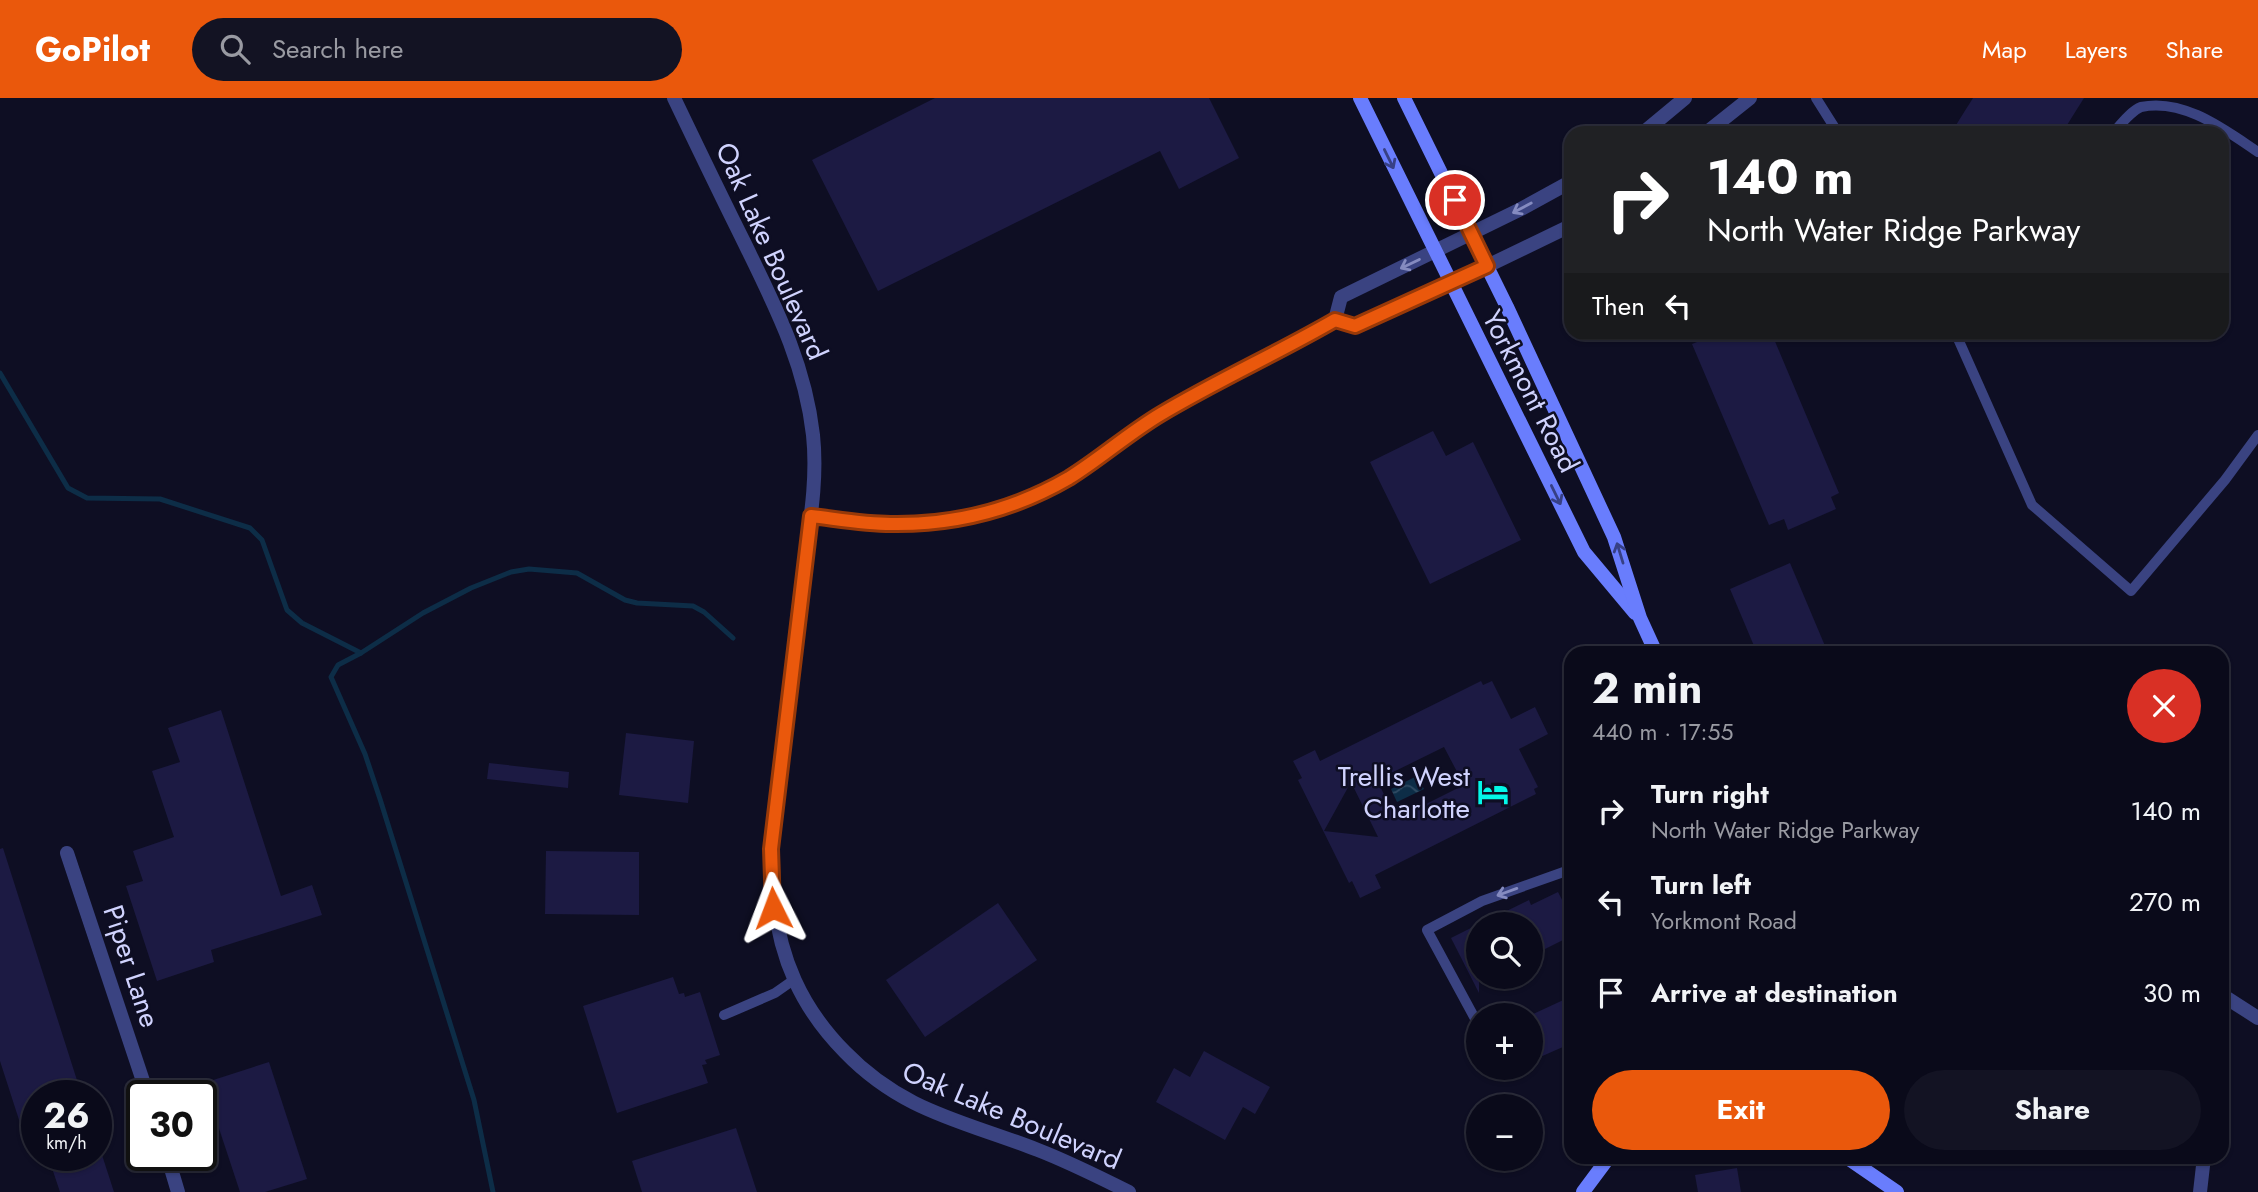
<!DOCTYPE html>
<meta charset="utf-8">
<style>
body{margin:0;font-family:Jost,sans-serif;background:#131323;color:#f1f3f6;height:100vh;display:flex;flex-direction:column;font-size:26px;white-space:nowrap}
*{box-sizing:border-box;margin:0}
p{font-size:23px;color:#999aa2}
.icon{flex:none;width:38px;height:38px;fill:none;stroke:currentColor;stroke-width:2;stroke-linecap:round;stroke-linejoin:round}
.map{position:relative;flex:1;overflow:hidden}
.details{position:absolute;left:1564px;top:548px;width:665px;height:518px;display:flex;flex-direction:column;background:#0a0a1a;border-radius:21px;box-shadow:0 2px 5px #0004,0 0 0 2px #2a2b39}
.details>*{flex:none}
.hud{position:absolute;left:1564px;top:28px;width:665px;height:214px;border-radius:21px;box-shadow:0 2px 5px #0004,0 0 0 2px #2a2b39;background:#202124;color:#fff;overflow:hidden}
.controls{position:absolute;left:1466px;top:814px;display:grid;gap:14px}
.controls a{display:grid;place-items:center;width:77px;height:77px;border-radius:50%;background:#0a0a1a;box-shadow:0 2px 5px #0004,0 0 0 2px #2a2b39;font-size:35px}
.speed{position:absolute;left:21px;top:982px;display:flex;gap:14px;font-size:35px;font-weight:700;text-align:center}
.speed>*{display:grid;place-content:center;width:91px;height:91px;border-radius:50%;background:#0a0a1a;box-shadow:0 2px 5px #0004,0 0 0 2px #2a2b39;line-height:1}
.speed small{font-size:18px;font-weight:400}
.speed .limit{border:4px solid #111;border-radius:10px;background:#fff;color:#111}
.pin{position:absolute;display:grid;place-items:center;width:60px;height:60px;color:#fff;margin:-30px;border:4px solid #fff;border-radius:50%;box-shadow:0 2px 7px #0007}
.me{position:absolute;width:77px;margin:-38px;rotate:357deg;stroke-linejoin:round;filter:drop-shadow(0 0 5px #0008)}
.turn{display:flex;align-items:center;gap:24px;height:147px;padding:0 28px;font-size:32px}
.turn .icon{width:91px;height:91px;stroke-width:2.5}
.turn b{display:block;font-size:49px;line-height:60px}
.then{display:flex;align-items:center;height:66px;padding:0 28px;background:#0003;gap:14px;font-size:26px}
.round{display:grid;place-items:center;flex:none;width:74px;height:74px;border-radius:37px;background:#131323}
.head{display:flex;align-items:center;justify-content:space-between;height:119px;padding:0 28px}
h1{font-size:42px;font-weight:700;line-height:52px}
.primary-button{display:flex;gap:14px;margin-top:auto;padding:14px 28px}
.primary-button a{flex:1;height:80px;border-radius:42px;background:#ea580c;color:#fff;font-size:28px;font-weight:700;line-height:80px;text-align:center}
.primary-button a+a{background:#131323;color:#f1f3f6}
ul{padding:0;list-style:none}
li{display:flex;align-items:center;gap:21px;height:91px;padding:0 28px}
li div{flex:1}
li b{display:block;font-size:26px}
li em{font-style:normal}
header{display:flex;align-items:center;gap:42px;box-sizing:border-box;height:98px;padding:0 35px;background:#ea580c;color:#fff}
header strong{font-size:33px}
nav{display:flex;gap:38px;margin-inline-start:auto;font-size:24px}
.search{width:490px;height:63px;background:#131323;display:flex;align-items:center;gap:18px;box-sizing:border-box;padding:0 24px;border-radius:38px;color:#999aa2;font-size:26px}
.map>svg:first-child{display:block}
.water{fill:url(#water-waves)}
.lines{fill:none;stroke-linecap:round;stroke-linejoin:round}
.stream{stroke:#0d2d47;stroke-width:5}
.building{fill:#1c1a43;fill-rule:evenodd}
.lane{stroke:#3a4381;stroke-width:10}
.street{stroke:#3a4381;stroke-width:14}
.secondary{stroke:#697dfd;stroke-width:14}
.oneway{stroke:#374085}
.oneway2{stroke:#858bc0}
.route-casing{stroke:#983908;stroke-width:18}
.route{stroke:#ea580c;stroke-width:12}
.labels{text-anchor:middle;stroke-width:5;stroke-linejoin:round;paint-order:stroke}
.street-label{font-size:28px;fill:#d0d3fe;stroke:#0e0e23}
.poi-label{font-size:28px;fill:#d0d3fe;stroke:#0e0e23;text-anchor:end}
</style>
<header>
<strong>GoPilot</strong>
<div class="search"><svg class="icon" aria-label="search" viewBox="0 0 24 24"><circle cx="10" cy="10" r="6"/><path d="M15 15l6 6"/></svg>Search here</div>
<nav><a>Map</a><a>Layers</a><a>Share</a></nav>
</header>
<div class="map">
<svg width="2258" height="1094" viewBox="0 0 2258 1094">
<defs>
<pattern id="water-waves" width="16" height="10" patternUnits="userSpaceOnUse" patternTransform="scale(1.75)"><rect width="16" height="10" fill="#0d2d47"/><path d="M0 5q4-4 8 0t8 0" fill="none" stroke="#2f4b63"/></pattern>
</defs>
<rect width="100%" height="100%" fill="#0e0e23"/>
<!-- water -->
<polygon class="water" points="1417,678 1424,691 1397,704 1391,691"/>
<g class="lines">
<!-- stream -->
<g class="stream">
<polyline points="0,275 68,390 87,400 160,401 250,430 262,442 287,512 302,525 361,555"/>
<polyline points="493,1094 474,1002 380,701 365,656 331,579 338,567 361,555 423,515 471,490 511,474 529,471 577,475 625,502 637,505 693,508 704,514 733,540"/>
</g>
</g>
<!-- building -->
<g class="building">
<polygon points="935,0 1209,0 1239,60 1179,91 1160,53 878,193 812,62"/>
<polygon points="1973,0 2084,0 2062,35 1951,35"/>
<polygon points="1699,234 1771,234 1839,395 1831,399 1836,411 1788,432 1784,421 1769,427 1692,246 1702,242"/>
<polygon points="1433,333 1446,358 1473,344 1521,442 1430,486 1370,364"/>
<polygon points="1790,465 1828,555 1757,555 1730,491"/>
<path d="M1481,583L1483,587L1492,583L1511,621L1535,609L1548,636L1519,651L1538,689L1534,691L1536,696L1375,777L1381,790L1360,800L1352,783L1349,785L1298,682L1302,680L1293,663L1315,652L1320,663ZM1444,649L1464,687L1396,721L1377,682ZM1351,684L1378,739L1324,733Z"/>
<polygon points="221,612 281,798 312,787 322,817 211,852 214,864 157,883 126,788 143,783 133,753 174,739 152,673 180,664 168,630"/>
<polygon points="626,635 694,643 688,705 619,697"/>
<polygon points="489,665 569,674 568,690 487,681"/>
<polygon points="3,750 82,998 37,998 37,1023 21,1028 0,963 0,751"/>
<polygon points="546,753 639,754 639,817 545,816"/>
<polygon points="1558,794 1572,821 1572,843 1565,841 1531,858 1531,826 1480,826 1529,802 1531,807"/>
<polygon points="998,805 1037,862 925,939 886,882"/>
<polygon points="1479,826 1479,895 1451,840"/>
<polygon points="673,879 679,896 684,895 685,899 700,894 720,957 705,962 707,966 702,967 708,985 617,1015 583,908"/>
<polygon points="1572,898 1572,945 1531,963 1531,917"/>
<polygon points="1204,953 1270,989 1255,1016 1243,1009 1225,1042 1156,1004 1174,970 1190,979"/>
<polygon points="269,964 307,1081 265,1094 240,1094 204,985"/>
<polygon points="736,1030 757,1094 642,1094 632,1063"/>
<polygon points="72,1057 102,1057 114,1094 60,1094 50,1064"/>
<polygon points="1737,1070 1741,1094 1698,1094 1695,1077"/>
</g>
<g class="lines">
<!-- lane -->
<g class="lane">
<polyline points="1816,0 1838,35"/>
<path d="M2113,35C2121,26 2131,13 2141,9C2184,0 2225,32 2258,54"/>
<polyline points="1955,234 2032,407 2131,493 2225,382 2258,337"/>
<polyline points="724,917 775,895 795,881"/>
<polyline points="1479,928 1427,832 1482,803 1572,771"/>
</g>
<!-- street -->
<g class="street">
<path d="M674,0C697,48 720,96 744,144C775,208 805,265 813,337C818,383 809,429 803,476C796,522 793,568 787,615C771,738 747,855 845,954C903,1014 964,1023 1038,1052C1069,1064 1099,1079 1129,1094"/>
<polyline points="1643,35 1685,0"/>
<polyline points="1706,35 1750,0"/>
<polyline points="1572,83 1521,111 1341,199 1335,222 1355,228 1450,186 1572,127"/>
<path d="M811,418C910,429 979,433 1069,380C1101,361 1129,334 1161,315C1218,282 1277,254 1335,222"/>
<polyline points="67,755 148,998"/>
<polyline points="2222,897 2258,920"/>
<polyline points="167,1057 178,1094"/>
<polyline points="2200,1094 2204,1059"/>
</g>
<!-- secondary -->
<g class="secondary">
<polyline points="1360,0 1584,454 1635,515"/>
<polyline points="1404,0 1507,209 1614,439 1640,520 1656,555"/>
<polyline points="1846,1059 1897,1094"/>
<polyline points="1583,1094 1609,1059"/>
</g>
</g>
<!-- one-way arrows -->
<defs><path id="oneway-shaft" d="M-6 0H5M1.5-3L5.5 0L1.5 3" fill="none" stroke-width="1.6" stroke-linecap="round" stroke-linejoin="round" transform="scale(1.75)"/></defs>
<g class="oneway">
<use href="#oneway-shaft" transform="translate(1389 61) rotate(64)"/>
<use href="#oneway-shaft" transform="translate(1556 397) rotate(64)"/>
<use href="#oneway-shaft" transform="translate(1620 455) rotate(-107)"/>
</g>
<g class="oneway2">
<use href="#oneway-shaft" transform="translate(1522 110) rotate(152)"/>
<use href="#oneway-shaft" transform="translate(1410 166) rotate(154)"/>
<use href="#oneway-shaft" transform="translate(1507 794) rotate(160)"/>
</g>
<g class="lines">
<defs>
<path id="route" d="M773,810L771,751L811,418C837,421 864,426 891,426C954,427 1014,412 1069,380C1101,360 1129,335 1161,316C1218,282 1278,255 1335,222L1355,228L1487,168L1455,102"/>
</defs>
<!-- route casing -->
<use href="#route" class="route-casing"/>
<!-- route -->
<use href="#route" class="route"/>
</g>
<!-- icons -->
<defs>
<symbol id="hotel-bare" viewBox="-9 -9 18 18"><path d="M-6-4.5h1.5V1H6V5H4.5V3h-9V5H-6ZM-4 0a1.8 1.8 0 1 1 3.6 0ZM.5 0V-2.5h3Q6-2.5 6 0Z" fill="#03f7e8" stroke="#0e0e23" stroke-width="2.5" paint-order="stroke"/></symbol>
</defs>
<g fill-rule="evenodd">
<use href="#hotel-bare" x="1471" y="672" width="44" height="44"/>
</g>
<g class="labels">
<!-- street labels -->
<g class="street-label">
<text transform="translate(772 153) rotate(66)" y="10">Oak Lake Boulevard</text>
<text transform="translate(1531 293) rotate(63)" y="10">Yorkmont Road</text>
<text transform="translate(132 868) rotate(72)" y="10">Piper Lane</text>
<text transform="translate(1012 1017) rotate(23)" y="10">Oak Lake Boulevard</text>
</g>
<!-- poi labels -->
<g class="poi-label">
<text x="1470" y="688">Trellis West<tspan x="1470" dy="32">Charlotte</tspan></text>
</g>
</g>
</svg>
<div class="controls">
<a><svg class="icon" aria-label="search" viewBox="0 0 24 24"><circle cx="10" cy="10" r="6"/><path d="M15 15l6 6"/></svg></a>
<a>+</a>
<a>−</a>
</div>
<div class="speed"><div>26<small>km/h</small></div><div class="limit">30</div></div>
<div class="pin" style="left:1455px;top:102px;background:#d93025"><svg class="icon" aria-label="arrive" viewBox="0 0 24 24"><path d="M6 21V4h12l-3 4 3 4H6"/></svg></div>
<svg class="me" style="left:773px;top:810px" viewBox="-20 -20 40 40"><path d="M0-17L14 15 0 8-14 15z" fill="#ea580c" stroke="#fff" stroke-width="4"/></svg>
<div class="hud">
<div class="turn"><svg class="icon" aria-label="right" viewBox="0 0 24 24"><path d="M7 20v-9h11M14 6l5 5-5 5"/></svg><div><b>140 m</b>North Water Ridge Parkway</div></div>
<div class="then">Then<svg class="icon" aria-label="left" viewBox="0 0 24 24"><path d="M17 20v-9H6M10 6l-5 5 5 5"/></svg></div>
</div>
<section class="details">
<div class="head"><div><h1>2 min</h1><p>440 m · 17:55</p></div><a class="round" style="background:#d93025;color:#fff"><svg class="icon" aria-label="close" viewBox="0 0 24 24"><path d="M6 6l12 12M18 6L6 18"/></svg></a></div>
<ul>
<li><svg class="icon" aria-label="right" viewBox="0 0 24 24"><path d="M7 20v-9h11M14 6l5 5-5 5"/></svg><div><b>Turn right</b><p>North Water Ridge Parkway</p></div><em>140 m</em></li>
<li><svg class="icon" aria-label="left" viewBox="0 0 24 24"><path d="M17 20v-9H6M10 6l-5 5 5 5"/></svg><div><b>Turn left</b><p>Yorkmont Road</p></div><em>270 m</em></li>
<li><svg class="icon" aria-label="arrive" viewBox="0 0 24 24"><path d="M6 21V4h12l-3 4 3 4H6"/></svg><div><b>Arrive at destination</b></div><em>30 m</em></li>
</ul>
<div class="primary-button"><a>Exit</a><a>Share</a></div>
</section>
</div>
